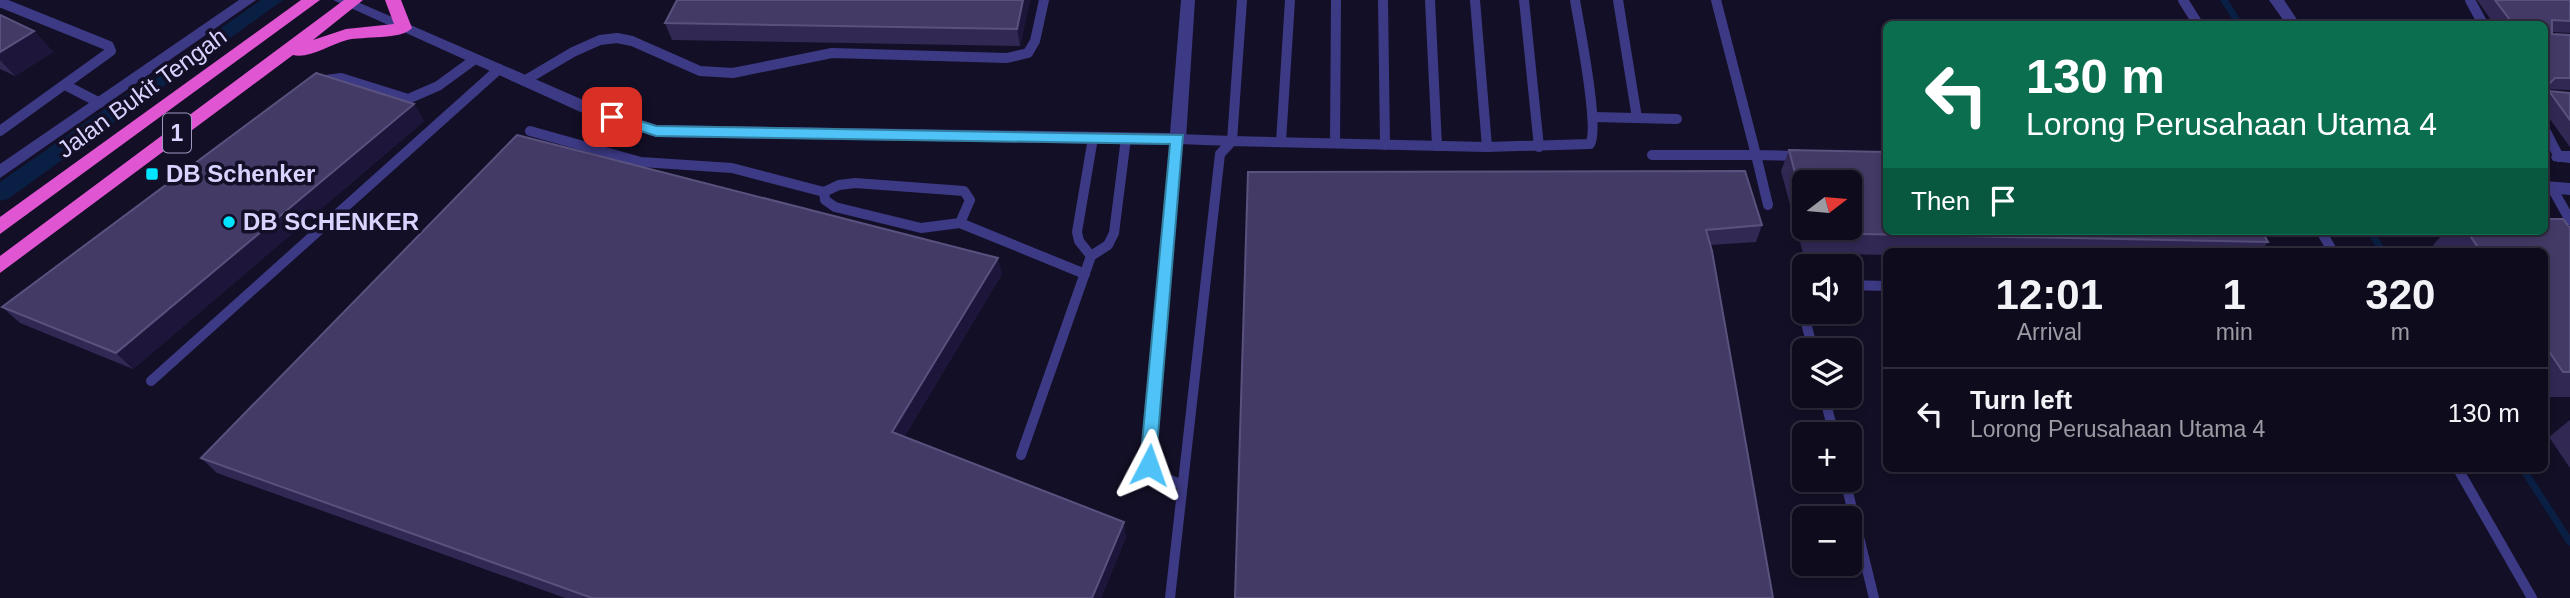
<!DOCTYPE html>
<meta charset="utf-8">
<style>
body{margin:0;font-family:Arial,sans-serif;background:#171425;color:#f1f3f6;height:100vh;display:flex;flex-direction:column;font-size:26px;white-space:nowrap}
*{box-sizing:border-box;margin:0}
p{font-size:23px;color:#9b9ba3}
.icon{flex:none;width:38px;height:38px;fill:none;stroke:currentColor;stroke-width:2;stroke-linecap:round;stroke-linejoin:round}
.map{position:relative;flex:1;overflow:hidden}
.sheet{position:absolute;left:1883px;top:248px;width:665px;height:224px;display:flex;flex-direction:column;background:#0e0b1c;border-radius:10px;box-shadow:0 4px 10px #0003,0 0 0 2px #2e2b3b}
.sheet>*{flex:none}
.top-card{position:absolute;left:1883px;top:21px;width:665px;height:214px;border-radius:10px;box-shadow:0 4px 10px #0003,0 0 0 2px #2e2b3b;background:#0b6e4f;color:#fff;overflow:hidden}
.needle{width:46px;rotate:74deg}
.controls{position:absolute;left:1792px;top:170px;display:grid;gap:14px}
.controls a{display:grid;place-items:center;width:70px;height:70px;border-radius:10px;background:#0e0b1c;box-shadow:0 4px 10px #0003,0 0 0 2px #2e2b3b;font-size:35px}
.pin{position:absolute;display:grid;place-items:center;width:60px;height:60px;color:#fff;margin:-30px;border-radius:14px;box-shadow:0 4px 10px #0006}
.me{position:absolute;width:77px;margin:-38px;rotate:4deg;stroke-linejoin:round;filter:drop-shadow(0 0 5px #0008)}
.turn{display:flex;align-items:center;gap:24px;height:147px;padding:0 28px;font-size:32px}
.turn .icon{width:91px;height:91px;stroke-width:2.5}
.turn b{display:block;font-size:49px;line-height:60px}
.then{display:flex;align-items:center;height:66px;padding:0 28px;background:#0003;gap:14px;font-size:26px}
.eta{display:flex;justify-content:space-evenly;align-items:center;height:119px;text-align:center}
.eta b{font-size:42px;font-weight:800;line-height:49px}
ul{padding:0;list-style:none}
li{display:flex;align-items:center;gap:21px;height:91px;padding:0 28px;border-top:2px solid #2e2b3b}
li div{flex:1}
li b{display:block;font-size:26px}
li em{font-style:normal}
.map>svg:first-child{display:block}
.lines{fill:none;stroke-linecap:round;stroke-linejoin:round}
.stream{stroke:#0a1f44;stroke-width:7}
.canal{fill:#0a1f44;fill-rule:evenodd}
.service{stroke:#3d3a85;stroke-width:10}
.minor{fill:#3d3a85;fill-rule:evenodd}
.tertiary{fill:#3d3a85;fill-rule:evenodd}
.trunk{fill:#e055d1;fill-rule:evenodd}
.wall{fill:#312854;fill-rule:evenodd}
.shaded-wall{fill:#1d163a}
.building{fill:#433a66;stroke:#5a527e;stroke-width:2}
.route{fill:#4fc3f7;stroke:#337fa1;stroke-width:2}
.poi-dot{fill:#00e5ff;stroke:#130f26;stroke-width:2.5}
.labels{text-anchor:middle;stroke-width:7;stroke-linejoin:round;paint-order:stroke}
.shield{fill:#130f26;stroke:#9e99be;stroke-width:2}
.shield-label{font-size:23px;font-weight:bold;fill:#d9d4ff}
.street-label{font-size:24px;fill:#d9d4ff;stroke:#130f26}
.poi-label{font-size:24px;font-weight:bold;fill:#d9d4ff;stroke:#130f26;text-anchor:start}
</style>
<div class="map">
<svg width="2570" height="598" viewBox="0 0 2570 598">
<rect width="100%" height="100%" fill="#130f26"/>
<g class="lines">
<!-- stream -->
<g class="stream">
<polyline points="2224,0 2239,24"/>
<polyline points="2370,231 2383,252"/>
<polyline points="2523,469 2570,542"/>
</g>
<!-- canal -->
<polygon class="canal" points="261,0 283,0 8,199 0,201 0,182"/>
<!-- service -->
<g class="service">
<polyline points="1383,0 1385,145"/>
<polyline points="1430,0 1437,146"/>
<polyline points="1475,0 1487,147"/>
<polyline points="1524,0 1539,147"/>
<polyline points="1618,0 1637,118"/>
<polyline points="1716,0 1756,155 1800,156"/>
<polyline points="2183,0 2198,24"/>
<polyline points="2470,0 2483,24"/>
<polyline points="0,2 109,46 111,51 0,131"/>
<polyline points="319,81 341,78 408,99 438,86 475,59"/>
<polyline points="524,81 573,52 600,40 617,38 632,41 700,71 733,73 832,53 1007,58 1028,53 1035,41 1044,0"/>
<polyline points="67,86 100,103"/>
<polyline points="1593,117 1677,119"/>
<polyline points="2544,128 2559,157"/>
<polyline points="530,131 641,162 732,168 824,192 839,185 855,183 964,191 970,200 960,223"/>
<polyline points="1281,142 1290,0"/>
<polyline points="1335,143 1336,0"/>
<polyline points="1652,155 1756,155 1768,205"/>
<polyline points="2552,188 2570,220"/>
<polyline points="824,192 825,200 835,207 921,228 960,223 1085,274"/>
<polyline points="2321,231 2333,252"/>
<polyline points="1091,256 1079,241 1077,232 1093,138"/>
<polyline points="1804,284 1796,284 1813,350"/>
<polyline points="1850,285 1886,286"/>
<polyline points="151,381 499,69"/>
<polyline points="1824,396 1834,434"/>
<polyline points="1021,455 1091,256 1108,245 1114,233 1126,138"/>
<polyline points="2458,469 2532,598"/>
<polyline points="1845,480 1874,598"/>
<polyline points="1181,484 1156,475 1149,465 1178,139 1232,141 1242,0"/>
<path d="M1170,598L1220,154L1232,141L1487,147L1590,144C1600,128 1579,25 1575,0"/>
</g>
<!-- minor -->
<g class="minor">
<polygon points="239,0 256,0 0,178 0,164"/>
<polygon points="333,0 353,0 597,106 657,125 1170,133 1181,0 1195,0 1186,139 1178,145 656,137 585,114"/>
<polygon points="2559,151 2570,151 2570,163 2553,161 2551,157 2553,153"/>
</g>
<!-- tertiary -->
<g class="tertiary">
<polygon points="2269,0 2284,0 2300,24 2286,24"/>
<polygon points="2544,181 2570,183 2570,195 2544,193"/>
</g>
<!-- trunk -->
<g class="trunk">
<polygon points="301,0 320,0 0,234 0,217"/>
<path d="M344,0H363L313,40L346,29L394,24L385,0H401L412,28C402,40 363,36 347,40C331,44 309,59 293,55L0,273V256Z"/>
</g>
</g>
<!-- wall -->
<g class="wall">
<polygon points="677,0 1030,0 1020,46 672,40 665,23"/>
<polygon points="2477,0 2570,0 2570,33 2552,32 2552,34 2570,35 2570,90 2544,89 2544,24 2494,24"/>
<polygon points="0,15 34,31 53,52 15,76 0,69"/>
<polygon points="2549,91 2570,93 2570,147 2544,111 2544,96"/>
<polygon points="414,104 424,121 133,369 20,323 2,307"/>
<path d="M1789,150L2268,242L2260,252H1886V255L1803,253L1781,171ZM1804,182L1850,228H1804Z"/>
<polygon points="1248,172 1762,225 1756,242 1710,245"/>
<polygon points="2570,228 2570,397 2544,397 2544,252 2438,252 2433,245 2446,231 2544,231"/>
<polygon points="1002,274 904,437 1126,537 1101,598 565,598 217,473 201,458"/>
<polygon points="2570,420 2570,468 2549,437"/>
</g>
<!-- shaded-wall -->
<g class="shaded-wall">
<polygon points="1023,0 1030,0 1020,46 1017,29"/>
<polygon points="34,31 53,52 15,76 0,60 0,52"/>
<polygon points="414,104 424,121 133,369 116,353"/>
<polygon points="998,258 1002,274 898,447 892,432"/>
<polygon points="1124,522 1126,537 1101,598 1092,598"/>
</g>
<!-- building -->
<g class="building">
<polygon points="677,0 1023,0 1017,29 665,23"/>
<polygon points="2495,0 2570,0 2570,21 2552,20 2552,34 2570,35 2570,78 2555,78 2547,86 2544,82 2544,24 2513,24"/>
<polygon points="0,15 34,31 0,52"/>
<polygon points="316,73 414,104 116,353 2,307"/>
<polygon points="2549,91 2570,93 2570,120"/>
<polygon points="517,135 998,258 892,432 1124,522 1092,598 592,598 201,458"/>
<polygon points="1789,150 1886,152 1886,231 2262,231 2268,242 1811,233 1810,228 1850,228 1850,182 1804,182 1804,207"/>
<polygon points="1745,171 1762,225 1706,230 1712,251 1773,598 1235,598 1248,172"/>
<polygon points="2544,219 2563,219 2570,228 2570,372 2563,372 2544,344 2544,252 2481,252 2467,231 2544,231"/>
</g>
<!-- route -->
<polygon class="route" points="612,112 656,126 1183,135 1155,471 1142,471 1140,465 1170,144 656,136 607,120 605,117"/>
<!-- markers -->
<g class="poi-dot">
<rect x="145" y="167" width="14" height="14" rx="3.5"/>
<circle cx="229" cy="222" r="7"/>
</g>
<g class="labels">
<!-- shield labels -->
<rect class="shield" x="163" y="113.5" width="28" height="39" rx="5"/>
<g class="shield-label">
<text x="177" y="141">1</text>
</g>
<!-- street labels -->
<g class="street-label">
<text transform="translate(142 93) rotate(-36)" y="8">Jalan Bukit Tengah</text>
</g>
<!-- poi labels -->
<g class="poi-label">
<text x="166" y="182">DB Schenker</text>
<text x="243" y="230">DB SCHENKER</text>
</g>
</g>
</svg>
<div class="controls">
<a><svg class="needle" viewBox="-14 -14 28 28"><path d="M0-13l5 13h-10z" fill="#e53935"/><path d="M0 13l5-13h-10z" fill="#9b9ba3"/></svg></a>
<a><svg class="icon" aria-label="sound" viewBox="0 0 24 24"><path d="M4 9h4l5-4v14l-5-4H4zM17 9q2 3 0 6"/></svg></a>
<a><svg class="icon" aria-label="layers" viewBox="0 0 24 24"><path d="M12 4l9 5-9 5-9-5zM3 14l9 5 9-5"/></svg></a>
<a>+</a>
<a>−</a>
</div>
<div class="pin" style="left:612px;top:117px;background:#d93025"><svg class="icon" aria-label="arrive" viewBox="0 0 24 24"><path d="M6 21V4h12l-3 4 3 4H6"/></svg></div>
<svg class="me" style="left:1149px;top:465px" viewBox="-20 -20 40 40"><path d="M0-17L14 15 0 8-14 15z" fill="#4fc3f7" stroke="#fff" stroke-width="4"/></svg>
<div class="top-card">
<div class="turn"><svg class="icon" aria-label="left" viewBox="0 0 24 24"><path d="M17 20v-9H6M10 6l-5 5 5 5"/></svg><div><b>130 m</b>Lorong Perusahaan Utama 4</div></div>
<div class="then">Then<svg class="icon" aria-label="arrive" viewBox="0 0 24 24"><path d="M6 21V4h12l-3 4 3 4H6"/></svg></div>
</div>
<section class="sheet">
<div class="eta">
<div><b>12:01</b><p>Arrival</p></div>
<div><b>1</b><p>min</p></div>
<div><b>320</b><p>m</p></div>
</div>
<ul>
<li><svg class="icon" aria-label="left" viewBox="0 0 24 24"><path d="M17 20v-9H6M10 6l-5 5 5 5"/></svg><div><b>Turn left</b><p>Lorong Perusahaan Utama 4</p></div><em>130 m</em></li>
</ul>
</section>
</div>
